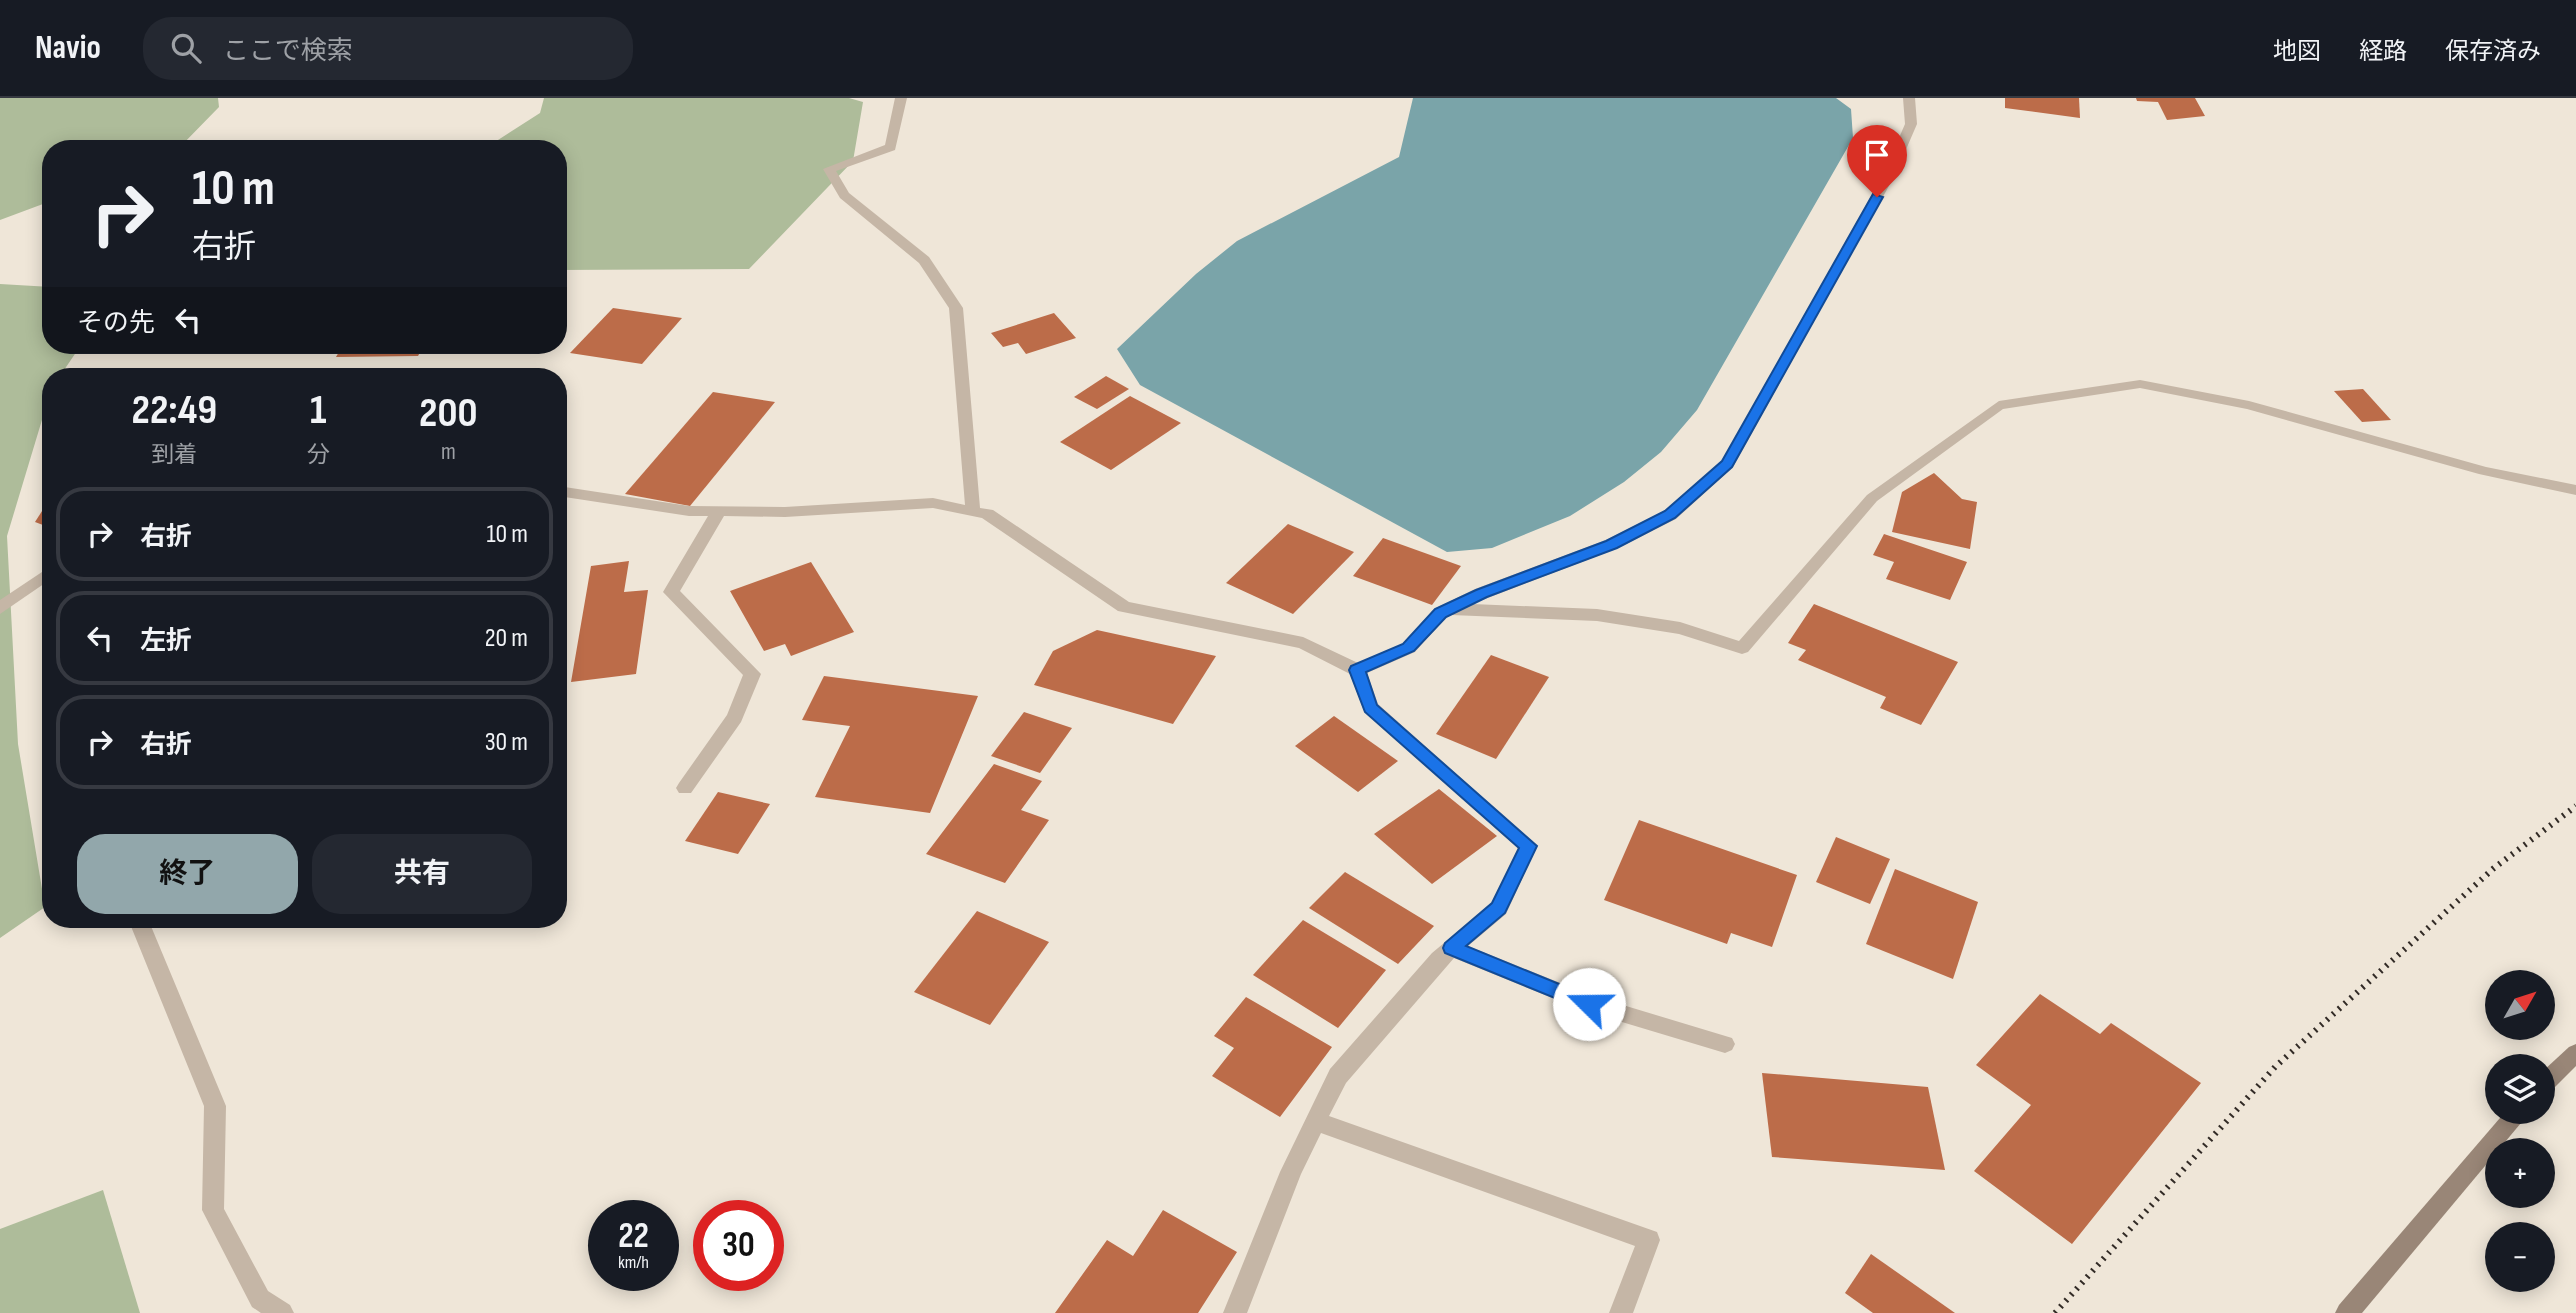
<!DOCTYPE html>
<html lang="ja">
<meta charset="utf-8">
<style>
body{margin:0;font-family:"Sofia Sans Condensed","Noto Sans JP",sans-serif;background:#242831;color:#f1f3f6;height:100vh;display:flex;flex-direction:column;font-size:26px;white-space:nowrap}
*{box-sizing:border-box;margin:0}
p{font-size:23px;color:#9ea1a6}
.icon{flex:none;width:38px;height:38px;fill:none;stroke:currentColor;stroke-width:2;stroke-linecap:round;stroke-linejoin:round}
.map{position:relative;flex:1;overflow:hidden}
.drawer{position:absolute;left:42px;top:270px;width:525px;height:560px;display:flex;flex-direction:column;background:#171b24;border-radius:28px;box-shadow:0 4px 18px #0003}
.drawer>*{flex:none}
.hud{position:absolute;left:42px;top:42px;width:525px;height:214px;border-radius:28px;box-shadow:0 4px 18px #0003;background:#171b24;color:#f1f3f6;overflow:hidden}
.needle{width:46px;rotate:51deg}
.tools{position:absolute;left:2485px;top:872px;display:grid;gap:14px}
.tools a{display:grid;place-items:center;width:70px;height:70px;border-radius:50%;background:#171b24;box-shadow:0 4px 18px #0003;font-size:35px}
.speed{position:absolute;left:588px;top:1102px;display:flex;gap:14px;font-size:35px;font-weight:700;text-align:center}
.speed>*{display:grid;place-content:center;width:91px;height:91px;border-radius:50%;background:#171b24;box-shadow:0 4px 18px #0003;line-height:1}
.speed small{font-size:18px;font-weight:400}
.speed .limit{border:10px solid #d22;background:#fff;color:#111}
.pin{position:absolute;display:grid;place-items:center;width:60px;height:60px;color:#fff;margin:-72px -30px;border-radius:50% 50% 50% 0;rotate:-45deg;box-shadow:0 0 7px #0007}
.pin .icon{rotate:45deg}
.me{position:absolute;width:77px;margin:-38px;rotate:292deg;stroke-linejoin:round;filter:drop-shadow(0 0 5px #0008)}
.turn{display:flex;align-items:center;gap:24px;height:147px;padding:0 35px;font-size:32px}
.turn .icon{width:91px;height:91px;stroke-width:2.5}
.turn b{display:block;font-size:49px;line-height:60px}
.then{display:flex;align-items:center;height:66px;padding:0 35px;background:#0003;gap:14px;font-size:26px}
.eta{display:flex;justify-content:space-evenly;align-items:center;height:119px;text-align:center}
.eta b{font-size:42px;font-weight:700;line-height:49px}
.primary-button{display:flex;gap:14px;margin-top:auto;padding:14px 35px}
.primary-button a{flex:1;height:80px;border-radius:28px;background:#92a7ab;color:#111;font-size:28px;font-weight:700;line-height:80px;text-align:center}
.primary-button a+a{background:#242831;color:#f1f3f6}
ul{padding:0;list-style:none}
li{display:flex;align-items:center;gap:21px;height:94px;margin:0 14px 10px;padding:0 21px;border:4px solid #363941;border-radius:28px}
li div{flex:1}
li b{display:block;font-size:26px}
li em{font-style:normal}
header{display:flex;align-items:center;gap:42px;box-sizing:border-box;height:98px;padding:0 35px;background:#171b24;border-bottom:2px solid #363941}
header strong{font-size:33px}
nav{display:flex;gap:38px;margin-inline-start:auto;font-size:24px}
.search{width:490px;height:63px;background:#242831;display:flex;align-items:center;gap:18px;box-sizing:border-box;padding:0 24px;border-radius:28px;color:#9ea1a6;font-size:26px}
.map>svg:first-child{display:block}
.green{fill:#aebc9a}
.water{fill:#7aa4a9}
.building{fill:#bc6c49}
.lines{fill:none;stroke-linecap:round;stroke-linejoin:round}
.street{fill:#c5b6a6;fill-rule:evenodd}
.secondary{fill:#998677;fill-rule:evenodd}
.rail{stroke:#322b26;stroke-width:6;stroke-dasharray:2 6;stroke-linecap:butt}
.route{fill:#1a73e8;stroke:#114b97;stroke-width:2}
</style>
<header>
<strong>Navio</strong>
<div class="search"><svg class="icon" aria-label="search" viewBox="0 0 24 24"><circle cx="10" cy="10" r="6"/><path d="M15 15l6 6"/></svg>ここで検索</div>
<nav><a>地図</a><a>経路</a><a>保存済み</a></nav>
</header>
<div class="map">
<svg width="2576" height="1215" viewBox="0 0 2576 1215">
<rect width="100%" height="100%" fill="#efe6d8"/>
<!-- green -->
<g class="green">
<polygon points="0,0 218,0 219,9 178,51 51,51 51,103 0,122"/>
<polygon points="544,0 849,0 863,4 853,63 749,171 558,172 558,51 484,51 540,15"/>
<polygon points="0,186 51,189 51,247 81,247 60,278 51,278 51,292 7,438 18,646 45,809 0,840"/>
<polygon points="103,1092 140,1215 0,1215 0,1131"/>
</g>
<!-- water -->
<polygon class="water" points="1413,0 1836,0 1851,11 1853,40 1697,312 1661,354 1624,384 1570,418 1492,450 1447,454 1140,287 1117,251 1196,176 1237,143 1399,59"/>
<!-- building -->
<g class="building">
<polygon points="2005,0 2079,0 2080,20 2005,10"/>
<polygon points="2136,0 2195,0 2205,18 2167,22 2158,4 2137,3"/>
<polygon points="613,210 682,220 642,266 570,255"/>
<polygon points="1054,215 1076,240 1026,256 1018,245 1003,249 991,235"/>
<polygon points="343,247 424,247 418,258 336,259"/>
<polygon points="1106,278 1129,291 1097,311 1074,299"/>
<polygon points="2363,291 2391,322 2362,324 2334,293"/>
<polygon points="713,294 775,304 690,408 625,396"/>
<polygon points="1130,298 1181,325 1111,372 1060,344"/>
<polygon points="1934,375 1962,401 1977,404 1970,451 1892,434 1902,394"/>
<polygon points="51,399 51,430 35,424"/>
<polygon points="1288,426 1354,454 1293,516 1226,485"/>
<polygon points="1884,436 1967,464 1950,502 1886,481 1894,464 1873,457"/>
<polygon points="1383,440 1461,468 1432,507 1353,478"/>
<polygon points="629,463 624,494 648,492 636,576 571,584 591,468"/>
<polygon points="811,464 854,534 791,558 785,546 764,553 730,493"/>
<polygon points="1814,506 1958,564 1921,627 1880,610 1886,599 1798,562 1806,552 1788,545"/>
<polygon points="1097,532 1216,558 1173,626 1034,587 1053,553"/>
<polygon points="1491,557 1549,579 1496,661 1436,636"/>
<polygon points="824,578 978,598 930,715 815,699 850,628 802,622"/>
<polygon points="1024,614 1072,630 1040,675 991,658"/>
<polygon points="1334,618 1398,663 1358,694 1295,648"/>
<polygon points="994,666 1042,683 1021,712 1049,722 1005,785 926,756"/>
<polygon points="1439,691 1497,738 1432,786 1374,736"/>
<polygon points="718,694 770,706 738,756 685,743"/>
<polygon points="1639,722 1797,777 1772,849 1731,835 1727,846 1604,802"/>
<polygon points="1836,739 1890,761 1870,806 1816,784"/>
<polygon points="1895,771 1978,804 1953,881 1866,846"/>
<polygon points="1345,774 1434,828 1398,866 1309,810"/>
<polygon points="977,813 1049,844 990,927 914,894"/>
<polygon points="1303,822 1386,872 1338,930 1253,877"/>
<polygon points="2040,896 2100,936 2111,925 2201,985 2072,1146 1974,1073 2031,1007 1976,967"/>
<polygon points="1246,899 1332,949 1280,1019 1212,978 1234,950 1214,938"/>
<polygon points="1762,975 1928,989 1945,1072 1772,1059"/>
<polygon points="1163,1112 1237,1154 1198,1215 1055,1215 1107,1142 1133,1158"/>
<polygon points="1871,1156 1955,1215 1873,1215 1845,1195"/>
</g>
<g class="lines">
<!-- street -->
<g class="street">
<polygon points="895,0 907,0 895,52 836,73 849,95 929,159 963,210 980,410 993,412 1129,504 1303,539 1358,565 1403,546 1434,511 1475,491 1606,442 1664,413 1722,363 1883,77 1905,26 1903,0 1915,0 1917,26 1895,77 1733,369 1676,421 1618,450 1472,506 1597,511 1680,524 1739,543 1867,397 1999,303 2140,282 2249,303 2486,369 2576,387 2576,397 2479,376 2247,311 2140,290 2003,311 1877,403 1748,554 1742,556 1679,536 1597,523 1451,517 1446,519 1415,554 1367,575 1378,606 1537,748 1506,816 1468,848 1593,898 1732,940 1735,946 1732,952 1725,955 1582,912 1454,860 1346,985 1329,1018 1657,1134 1660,1142 1633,1215 1609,1215 1635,1148 1321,1035 1301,1076 1247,1215 1223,1215 1280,1074 1330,971 1432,855 1492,805 1518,750 1364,613 1350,576 1299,550 1118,513 982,420 933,410 785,419 724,418 680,493 761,576 741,624 691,695 679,695 676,690 679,685 727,617 743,577 663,494 708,418 689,418 558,398 558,388 689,408 785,409 933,400 965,407 949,210 919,165 840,100 823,71 885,47"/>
<polygon points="51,468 51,481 0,516 0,502"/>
<polygon points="128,821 148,821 226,1008 224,1111 268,1193 290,1207 294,1215 261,1215 252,1209 202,1112 204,1008"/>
</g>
<!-- secondary -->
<g class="secondary">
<polygon points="2576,946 2576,968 2551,993 2543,995 2543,973 2569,949"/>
<polygon points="2506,1013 2531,1013 2362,1215 2335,1215 2339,1207"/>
</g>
<!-- rail -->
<polyline class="rail" points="2055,1215 2275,969 2494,770 2576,708"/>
</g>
<!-- route -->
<polygon class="route" points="1873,96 1883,99 1732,369 1675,420 1617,450 1487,499 1446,519 1414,553 1366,574 1377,607 1537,748 1505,815 1466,848 1596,901 1598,906 1596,912 1589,914 1445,855 1443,850 1445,845 1492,805 1519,750 1365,614 1349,572 1351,568 1403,546 1435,511 1476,492 1606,443 1665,413 1722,363"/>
</svg>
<div class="tools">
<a><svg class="needle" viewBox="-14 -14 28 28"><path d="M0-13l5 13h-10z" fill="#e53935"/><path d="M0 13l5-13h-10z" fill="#9ea1a6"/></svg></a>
<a><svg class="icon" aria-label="layers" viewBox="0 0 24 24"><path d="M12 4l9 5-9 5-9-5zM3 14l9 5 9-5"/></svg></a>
<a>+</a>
<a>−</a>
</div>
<div class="speed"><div>22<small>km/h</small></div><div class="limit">30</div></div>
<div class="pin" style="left:1877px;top:99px;background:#d93025"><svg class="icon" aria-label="arrive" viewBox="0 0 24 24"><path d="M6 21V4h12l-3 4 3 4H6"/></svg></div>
<svg class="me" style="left:1589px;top:906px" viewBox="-20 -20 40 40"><circle r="19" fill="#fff"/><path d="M0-13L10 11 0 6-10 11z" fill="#1a73e8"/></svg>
<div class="hud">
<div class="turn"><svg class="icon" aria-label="right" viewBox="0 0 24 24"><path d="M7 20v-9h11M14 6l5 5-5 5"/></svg><div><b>10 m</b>右折</div></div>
<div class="then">その先<svg class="icon" aria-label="left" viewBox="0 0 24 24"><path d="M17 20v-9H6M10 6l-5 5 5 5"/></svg></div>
</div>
<section class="drawer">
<div class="eta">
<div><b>22:49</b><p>到着</p></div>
<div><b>1</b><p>分</p></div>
<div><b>200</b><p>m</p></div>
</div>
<ul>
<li><svg class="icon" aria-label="right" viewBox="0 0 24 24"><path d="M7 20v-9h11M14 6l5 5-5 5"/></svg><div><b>右折</b></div><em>10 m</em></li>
<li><svg class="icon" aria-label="left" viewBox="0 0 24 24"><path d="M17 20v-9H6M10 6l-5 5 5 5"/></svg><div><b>左折</b></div><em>20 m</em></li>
<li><svg class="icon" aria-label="right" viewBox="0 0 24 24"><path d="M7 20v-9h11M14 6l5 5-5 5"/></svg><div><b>右折</b></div><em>30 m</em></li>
</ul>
<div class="primary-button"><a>終了</a><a>共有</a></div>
</section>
</div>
